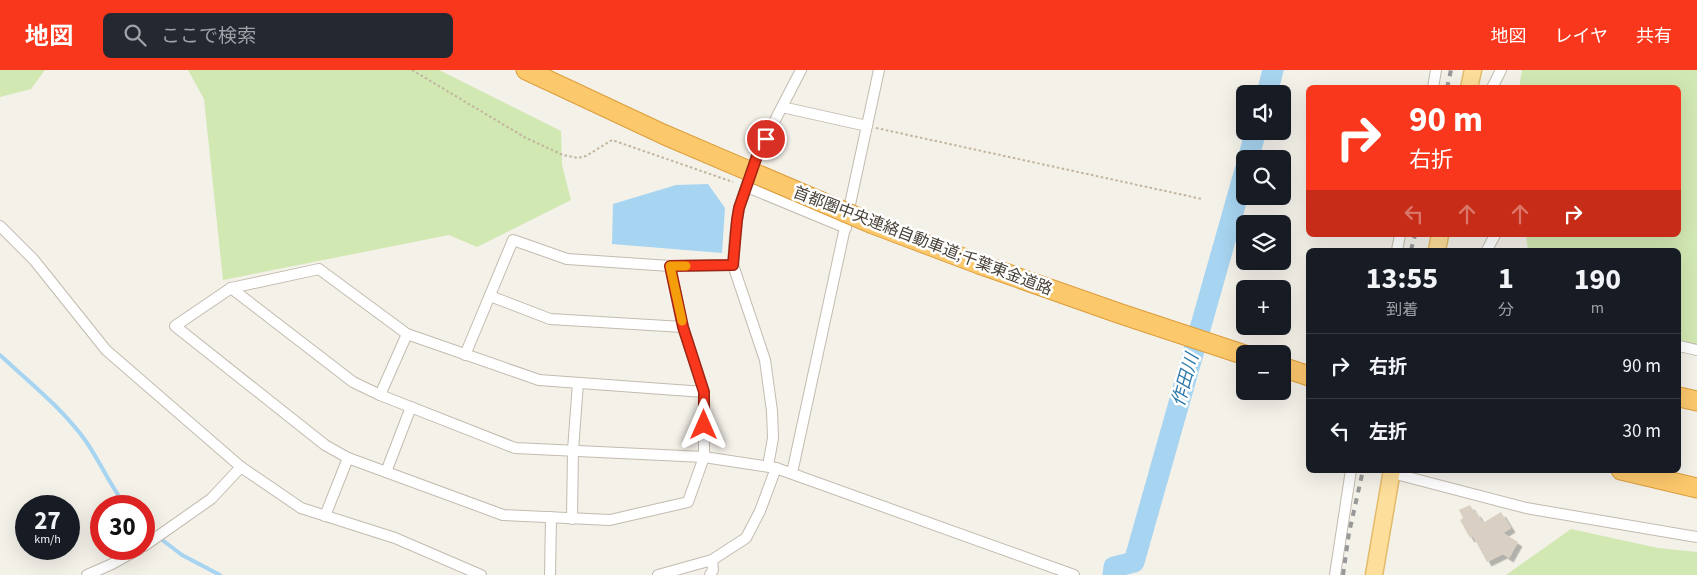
<!DOCTYPE html>
<html lang="ja">
<meta charset="utf-8">
<style>
body{margin:0;font-family:"Source Sans 3","Noto Sans JP",sans-serif;background:#242831;color:#f1f3f6;height:100vh;display:flex;flex-direction:column;font-size:19px;white-space:nowrap}
*{box-sizing:border-box;margin:0}
p{font-size:16px;color:#9ea1a6}
.icon{flex:none;width:28px;height:28px;fill:none;stroke:currentColor;stroke-width:2;stroke-linecap:round;stroke-linejoin:round}
.map{position:relative;flex:1;overflow:hidden}
.panel{position:absolute;left:1306px;top:178px;width:375px;height:225px;display:flex;flex-direction:column;background:#171b24;border-radius:8px;box-shadow:0 5px 20px #0002}
.panel>*{flex:none}
.hud{position:absolute;left:1306px;top:15px;width:375px;height:152px;border-radius:8px;box-shadow:0 5px 20px #0002;background:#f8371d;color:#fff;overflow:hidden}
.fabs{position:absolute;left:1236px;top:15px;display:grid;gap:10px}
.fabs a{display:grid;place-items:center;width:55px;height:55px;border-radius:8px;background:#171b24;box-shadow:0 5px 20px #0002;font-size:25px}
.speed{position:absolute;left:15px;top:425px;display:flex;gap:10px;font-size:25px;font-weight:700;text-align:center}
.speed>*{display:grid;place-content:center;width:65px;height:65px;border-radius:50%;background:#171b24;box-shadow:0 5px 20px #0002;line-height:1}
.speed small{font-size:12px;font-weight:400}
.speed .limit{border:8px solid #d22;background:#fff;color:#111}
.pin{position:absolute;display:grid;place-items:center;width:42px;height:42px;color:#fff;margin:-21px;border:2px solid #fff;border-radius:50%;box-shadow:0 1px 5px #0007}
.me{position:absolute;width:55px;margin:-28px;rotate:0deg;stroke-linejoin:round;filter:drop-shadow(0 0 4px #0008)}
.turn{display:flex;align-items:center;gap:18px;height:105px;padding:0 20px;font-size:22px}
.turn .icon{width:65px;height:65px;stroke-width:2.5}
.turn b{display:block;font-size:35px;line-height:42px}
.lanes{display:flex;align-items:center;height:48px;padding:0 20px;background:#0003;justify-content:center;gap:25px;direction:ltr}
.lanes .off{opacity:.35}
.eta{display:flex;justify-content:space-evenly;align-items:center;height:85px;text-align:center}
.eta b{font-size:30px;font-weight:700;line-height:35px}
ul{padding:0;list-style:none}
li{display:flex;align-items:center;gap:15px;height:65px;padding:0 20px;border-top:1px solid #363941}
li div{flex:1}
li b{display:block;font-size:19px}
li em{font-style:normal}
header{display:flex;align-items:center;gap:30px;box-sizing:border-box;height:70px;padding:0 25px;background:#f8371d;color:#fff}
header strong{font-size:24px}
nav{display:flex;gap:28px;margin-inline-start:auto;font-size:18px}
.search{width:350px;height:45px;background:#242831;display:flex;align-items:center;gap:12px;box-sizing:border-box;padding:0 18px;border-radius:8px;color:#9ea1a6;font-size:19px}
.map>svg:first-child{display:block}
.green{fill:#d2e8b3}
.water{fill:#a7d4f0}
.lines{fill:none;stroke-linecap:round;stroke-linejoin:round}
.stream{stroke:#a7d4f0;stroke-width:4}
.river{stroke:#a7d4f0;stroke-width:21}
.building{fill:#d9cfc2;filter:url(#shadow)}
.street-casing{stroke:#c3bbaf;stroke-width:12}
.primary-casing{stroke:#e3bb69;stroke-width:19}
.highway-casing{stroke:#dc9d3b;stroke-width:21}
.path{stroke:#c2b49d;stroke-width:2;stroke-dasharray:2.5 2.5;stroke-linecap:butt}
.street{stroke:#fff;stroke-width:10}
.primary{stroke:#fdde9a;stroke-width:16}
.highway{stroke:#fcc86c;stroke-width:19}
.rail{stroke:#989898;stroke-width:4;stroke-dasharray:6 6;stroke-linecap:butt}
.highway-bridge-casing{stroke:#dc9d3b;stroke-width:21;stroke-linecap:butt}
.highway-bridge{stroke:#fcc86c;stroke-width:19}
.route-casing{stroke:#a12413;stroke-width:12}
.route{stroke:#f8371d;stroke-width:9}
.slow{stroke:#f59e0b;stroke-width:9}
.labels{text-anchor:middle;stroke-width:5;stroke-linejoin:round;paint-order:stroke}
.street-label{font-size:16px;fill:#484137;stroke:#fff}
.water-label{font-size:18px;font-style:italic;fill:#2f7aac;stroke:#fff}
</style>
<header>
<strong>地図</strong>
<div class="search"><svg class="icon" aria-label="search" viewBox="0 0 24 24"><circle cx="10" cy="10" r="6"/><path d="M15 15l6 6"/></svg>ここで検索</div>
<nav><a>地図</a><a>レイヤ</a><a>共有</a></nav>
</header>
<div class="map">
<svg width="1697" height="505" viewBox="0 0 1697 505">
<defs>
<filter id="shadow"><feDropShadow dx="4.5" dy="4.5" stdDeviation="0" flood-color="#0004"/></filter>
</defs>
<rect width="100%" height="100%" fill="#f4f1e9"/>
<!-- green -->
<g class="green">
<polygon points="0,0 45,0 31,19 0,27"/>
<polygon points="188,0 439,0 561,61 562,95 571,130 477,177 449,165 223,210 204,29"/>
<polygon points="1522,0 1697,0 1697,275 1679,273 1679,180 1528,180 1526,165 1679,165 1679,18 1519,18"/>
<polygon points="1571,459 1658,478 1697,482 1697,505 1506,505"/>
</g>
<!-- water -->
<polygon class="water" points="708,114 725,138 722,183 612,174 613,134 676,115"/>
<g class="lines">
<!-- stream -->
<g class="stream">
<path d="M0,285C29,312 62,338 85,370C100,391 110,416 126,436"/>
<polyline points="144,456 182,485 220,505"/>
</g>
<!-- river -->
<g class="river">
<polyline points="1267,24 1273,0"/>
<polyline points="1248,89 1256,61"/>
<polyline points="1113,505 1114,497 1134,492 1245,100"/>
</g>
</g>
<!-- building -->
<polygon class="building" points="1470,435 1475,443 1476,442 1483,453 1501,442 1511,458 1503,463 1518,472 1509,488 1503,484 1487,492 1473,466 1470,468 1460,450 1463,448 1459,440"/>
<g class="lines">
<defs>
<g id="street">
<polyline points="1433,18 1436,0"/>
<polyline points="1492,18 1501,0"/>
<polyline points="782,37 867,56"/>
<polyline points="747,117 846,158"/>
<polyline points="0,156 34,190 106,280 241,397 301,438 395,468 481,505"/>
<polyline points="1397,180 1400,165"/>
<polyline points="1487,180 1495,165"/>
<polyline points="670,196 683,257 704,322 704,387 688,432 610,450 503,445 348,388 325,375 175,256 231,218 319,199 407,264 539,310 704,322"/>
<polyline points="231,218 353,312 380,325 515,378 704,387 776,398 1074,505"/>
<polyline points="490,226 550,249 683,257"/>
<polyline points="1679,276 1697,280"/>
<polyline points="465,285 513,170 567,189 670,196 733,195"/>
<polyline points="380,325 407,264"/>
<polyline points="768,396 773,368 772,341 765,290 733,195 735,165 739,138 757,85 801,0"/>
<polyline points="386,402 411,337"/>
<polyline points="792,403 879,0"/>
<polyline points="1392,403 1526,438 1697,467"/>
<polyline points="325,446 348,388"/>
<polyline points="572,449 573,380 578,313"/>
<polyline points="144,476 211,429 241,397"/>
<polyline points="87,505 112,494 139,479"/>
<polyline points="550,505 551,447"/>
<polyline points="658,505 712,490 746,468 760,441 776,398"/>
<polyline points="710,505 713,500 712,490"/>
<polyline points="1335,505 1351,400"/>
</g>
<g id="primary">
<polyline points="1469,18 1473,0"/>
<polyline points="1437,180 1440,165"/>
<polyline points="1374,505 1392,400"/>
</g>
<g id="highway">
<polyline points="526,0 571,21"/>
<polyline points="1282,297 1309,306"/>
<polyline points="1679,327 1697,331"/>
<polyline points="1621,400 1697,418"/>
</g>
</defs>
<!-- street casing -->
<use href="#street" class="street-casing"/>
<!-- primary casing -->
<use href="#primary" class="primary-casing"/>
<!-- highway casing -->
<use href="#highway" class="highway-casing"/>
<!-- path -->
<g class="path">
<polyline points="412,0 526,68 563,85 578,88 586,86 612,70 733,112"/>
<polyline points="876,58 1202,129"/>
</g>
<!-- street -->
<use href="#street" class="street"/>
<!-- primary -->
<use href="#primary" class="primary"/>
<!-- highway -->
<use href="#highway" class="highway"/>
<!-- rail -->
<g class="rail">
<polyline points="1447,18 1451,0"/>
<polyline points="1411,180 1415,165"/>
<polyline points="1343,505 1349,463 1363,400"/>
</g>
<defs>
<polyline id="highway-bridge" points="571,21 665,65 873,154 979,194 1121,244 1245,285"/>
</defs>
<!-- highway-bridge casing -->
<use href="#highway-bridge" class="highway-bridge-casing"/>
<!-- highway-bridge -->
<use href="#highway-bridge" class="highway-bridge"/>
</g>
<g class="lines">
<defs>
<polyline id="route" points="704,355 704,322 683,257 670,196 733,195 737,150 739,138 757,86 766,69"/>
</defs>
<!-- route casing -->
<use href="#route" class="route-casing"/>
<!-- route -->
<use href="#route" class="route"/>
<!-- slow -->
<polyline class="slow" points="682,251 670,196 686,196"/>
</g>
<g class="labels">
<!-- street labels -->
<g class="street-label">
<text transform="translate(923 170) rotate(21)" y="6">首都圏中央連絡自動車道;千葉東金道路</text>
</g>
<!-- water labels -->
<g class="water-label">
<text transform="translate(1185 310) rotate(-74)" y="6">作田川</text>
</g>
</g>
</svg>
<div class="fabs">
<a><svg class="icon" aria-label="sound" viewBox="0 0 24 24"><path d="M4 9h4l5-4v14l-5-4H4zM17 9q2 3 0 6"/></svg></a>
<a><svg class="icon" aria-label="search" viewBox="0 0 24 24"><circle cx="10" cy="10" r="6"/><path d="M15 15l6 6"/></svg></a>
<a><svg class="icon" aria-label="layers" viewBox="0 0 24 24"><path d="M12 4l9 5-9 5-9-5zM3 14l9 5 9-5"/></svg></a>
<a>+</a>
<a>−</a>
</div>
<div class="speed"><div>27<small>km/h</small></div><div class="limit">30</div></div>
<div class="pin" style="left:766px;top:69px;background:#d93025"><svg class="icon" aria-label="arrive" viewBox="0 0 24 24"><path d="M6 21V4h12l-3 4 3 4H6"/></svg></div>
<svg class="me" style="left:704px;top:355px" viewBox="-20 -20 40 40"><path d="M0-17L14 15 0 8-14 15z" fill="#f8371d" stroke="#fff" stroke-width="4"/></svg>
<div class="hud">
<div class="turn"><svg class="icon" aria-label="right" viewBox="0 0 24 24"><path d="M7 20v-9h11M14 6l5 5-5 5"/></svg><div><b>90 m</b>右折</div></div>
<div class="lanes"><svg class="icon off" aria-label="left" viewBox="0 0 24 24"><path d="M17 20v-9H6M10 6l-5 5 5 5"/></svg><svg class="icon off" aria-label="ahead" viewBox="0 0 24 24"><path d="M12 20V5M6 11l6-6 6 6"/></svg><svg class="icon off" aria-label="ahead" viewBox="0 0 24 24"><path d="M12 20V5M6 11l6-6 6 6"/></svg><svg class="icon" aria-label="right" viewBox="0 0 24 24"><path d="M7 20v-9h11M14 6l5 5-5 5"/></svg></div>
</div>
<section class="panel">
<div class="eta">
<div><b>13:55</b><p>到着</p></div>
<div><b>1</b><p>分</p></div>
<div><b>190</b><p>m</p></div>
</div>
<ul>
<li><svg class="icon" aria-label="right" viewBox="0 0 24 24"><path d="M7 20v-9h11M14 6l5 5-5 5"/></svg><div><b>右折</b></div><em>90 m</em></li>
<li><svg class="icon" aria-label="left" viewBox="0 0 24 24"><path d="M17 20v-9H6M10 6l-5 5 5 5"/></svg><div><b>左折</b></div><em>30 m</em></li>
</ul>
</section>
</div>
